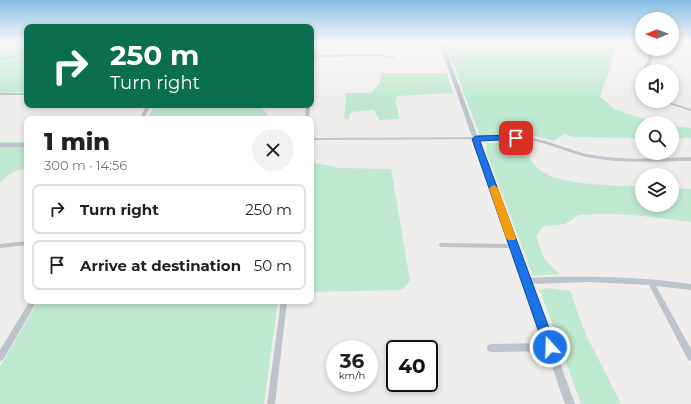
<!DOCTYPE html>
<meta charset="utf-8">
<style>
body{margin:0;font-family:Montserrat,sans-serif;background:#f2f2f2;color:#202124;height:100vh;display:flex;flex-direction:column;font-size:15px;white-space:nowrap}
*{box-sizing:border-box;margin:0}
p{font-size:13px;color:#757577}
.icon{flex:none;width:22px;height:22px;fill:none;stroke:currentColor;stroke-width:2;stroke-linecap:round;stroke-linejoin:round}
.map{position:relative;flex:1;overflow:hidden}
.details{position:absolute;left:24px;top:116px;width:290px;height:188px;display:flex;flex-direction:column;background:#fff;border-radius:8px;box-shadow:0 2px 6px #0003}
.details>*{flex:none}
.banner{position:absolute;left:24px;top:24px;width:290px;height:84px;border-radius:8px;box-shadow:0 2px 6px #0003;background:#0b6e4f;color:#fff;overflow:hidden}
.needle{width:26px;rotate:269deg}
.tools{position:absolute;left:635px;top:12px;display:grid;gap:8px}
.tools a{display:grid;place-items:center;width:44px;height:44px;border-radius:50%;background:#fff;box-shadow:0 2px 6px #0003;font-size:20px}
.speed{position:absolute;left:326px;top:340px;display:flex;gap:8px;font-size:20px;font-weight:700;text-align:center}
.speed>*{display:grid;place-content:center;width:52px;height:52px;border-radius:50%;background:#fff;box-shadow:0 2px 6px #0003;line-height:1}
.speed small{font-size:10px;font-weight:400}
.speed .limit{border:2px solid #111;border-radius:6px;background:#fff;color:#111}
.pin{position:absolute;display:grid;place-items:center;width:34px;height:34px;color:#fff;margin:-17px;border-radius:8px;box-shadow:0 2px 6px #0006}
.me{position:absolute;width:44px;margin:-22px;rotate:340deg;stroke-linejoin:round;filter:drop-shadow(0 0 3px #0008)}
.turn{display:flex;align-items:center;gap:14px;height:84px;padding:0 20px;font-size:18px}
.turn .icon{width:52px;height:52px;stroke-width:2.5}
.turn b{display:block;font-size:28px;line-height:34px}
.round{display:grid;place-items:center;flex:none;width:42px;height:42px;border-radius:21px;background:#f2f2f2}
.head{display:flex;align-items:center;justify-content:space-between;height:68px;padding:0 20px}
h1{font-size:24px;font-weight:800;line-height:30px}
ul{padding:0;list-style:none}
li{display:flex;align-items:center;gap:12px;height:50px;margin:0 8px 6px;padding:0 12px;border:2px solid #e0e0e0;border-radius:8px}
li div{flex:1}
li b{display:block;font-size:15px}
li em{font-style:normal}
.map>svg:first-child{display:block}
.green{fill:#c0e9d1}
.lines{fill:none;stroke-linecap:round;stroke-linejoin:round}
.stream{stroke:#93cee0;stroke-width:1.5}
.minor{fill:#bdc4cb;fill-rule:evenodd}
.tertiary{fill:#bdc4cb;fill-rule:evenodd}
.route{fill:#1a73e8;stroke:#114b97}
.slow{fill:#f59e0b}
</style>
<div class="map">
<svg width="691" height="404" viewBox="0 0 691 404">
<rect width="100%" height="100%" fill="#f0eded"/>
<!-- green -->
<g class="green">
<polygon points="0,42 27,42 27,92 0,93"/>
<polygon points="445,42 616,42 611,65 600,96 614,109 656,123 642,123 642,138 575,137 564,134 554,141 535,136 480,136"/>
<polygon points="381,73 447,73 453,93 397,96 395,101 400,119 379,120 374,110 352,112 348,120 344,119 346,93 371,93 380,83"/>
<polygon points="155,105 240,105 261,108 266,112 268,119 147,119"/>
<polygon points="672,126 691,128 691,138 672,138"/>
<path d="M528,141L531,145C531,148 529,153 530,157C540,188 615,185 642,186V205H672V188L691,189V222L643,216L612,214L579,215L565,224L544,226L536,236L545,260L559,274L533,276L486,151L487,143Z"/>
<path d="M0,142H27V169C15,169 8,174 0,183Z"/>
<polygon points="311,162 339,168 391,169 410,281 402,290 311,292"/>
<polygon points="547,288 570,291 586,335 621,404 581,404 540,290"/>
<polygon points="38,301 278,301 264,404 0,404 0,367"/>
</g>
<g class="lines">
<!-- stream -->
<polyline class="stream" points="0,59 14,56 27,49"/>
<!-- minor -->
<g class="minor">
<polygon points="313,42 317,42 315,55 377,54 396,58 394,59 377,56 315,57 313,77 311,78 311,55 312,55"/>
<polygon points="649,49 653,49 653,58 646,71 642,71 649,58"/>
<polygon points="641,73 642,73 642,87 640,86 638,78"/>
<rect x="0" y="93" width="27" height="2"/>
<polygon points="650,101 655,101 650,104 648,104 648,102"/>
<polygon points="660,101 666,101 691,109 691,111"/>
<polygon points="147,105 151,105 143,119 139,119"/>
<polygon points="306,105 310,105 309,119 305,119"/>
<path d="M524,137C548,139 569,151 592,155C625,161 658,158 691,157V161C658,161 625,164 592,158C569,154 548,142 524,139L311,140V138Z"/>
<rect x="0" y="143" width="27" height="4"/>
<polygon points="27,241 27,245 0,248 0,244"/>
<polygon points="440,243 442,243 514,244 516,244 517,246 516,248 514,248 442,247 440,247 439,245"/>
<path d="M548,277C596,276 643,277 691,284V290L656,286L691,349V361L688,360L649,285L589,282L527,284L525,283L524,281L525,279L527,278Z"/>
<polygon points="30,301 37,301 3,360 0,361 0,350"/>
<polygon points="281,301 287,301 275,404 267,404"/>
<polygon points="550,343 553,344 554,347 553,350 550,351 491,352 488,351 487,348 488,345 491,344"/>
</g>
<!-- tertiary -->
<polygon class="tertiary" points="439,42 443,42 575,404 565,404"/>
</g>
<!-- sky -->
<linearGradient id="sky" x2="0" y2="1"><stop stop-color="#86bee5"/><stop offset="0.42" stop-color="#f8f7f7"/><stop offset="1" stop-color="#f8f7f7" stop-opacity="0"/></linearGradient>
<rect width="691" height="99" fill="url(#sky)"/>
<!-- route -->
<polygon class="route" points="516,135 519,136 519,139 480,141 556,347 555,352 550,353 546,352 544,347 472,139 476,136"/>
<!-- slow -->
<polygon class="slow" points="494,185 498,188 516,238 515,240 508,240 506,238 489,188"/>
</svg>
<div class="tools">
<a><svg class="needle" viewBox="-14 -14 28 28"><path d="M0-13l5 13h-10z" fill="#e53935"/><path d="M0 13l5-13h-10z" fill="#757577"/></svg></a>
<a><svg class="icon" aria-label="sound" viewBox="0 0 24 24"><path d="M4 9h4l5-4v14l-5-4H4zM17 9q2 3 0 6"/></svg></a>
<a><svg class="icon" aria-label="search" viewBox="0 0 24 24"><circle cx="10" cy="10" r="6"/><path d="M15 15l6 6"/></svg></a>
<a><svg class="icon" aria-label="layers" viewBox="0 0 24 24"><path d="M12 4l9 5-9 5-9-5zM3 14l9 5 9-5"/></svg></a>
</div>
<div class="speed"><div>36<small>km/h</small></div><div class="limit">40</div></div>
<div class="pin" style="left:516px;top:138px;background:#d93025"><svg class="icon" aria-label="arrive" viewBox="0 0 24 24"><path d="M6 21V4h12l-3 4 3 4H6"/></svg></div>
<svg class="me" style="left:550px;top:347px" viewBox="-20 -20 40 40"><circle r="17" fill="#1a73e8" stroke="#fff" stroke-width="3"/><path d="M0-11L8 9 0 5-8 9z" fill="#fff"/></svg>
<div class="banner">
<div class="turn"><svg class="icon" aria-label="right" viewBox="0 0 24 24"><path d="M7 20v-9h11M14 6l5 5-5 5"/></svg><div><b>250 m</b>Turn right</div></div>
</div>
<section class="details">
<div class="head"><div><h1>1 min</h1><p>300 m · 14:56</p></div><a class="round"><svg class="icon" aria-label="close" viewBox="0 0 24 24"><path d="M6 6l12 12M18 6L6 18"/></svg></a></div>
<ul>
<li><svg class="icon" aria-label="right" viewBox="0 0 24 24"><path d="M7 20v-9h11M14 6l5 5-5 5"/></svg><div><b>Turn right</b></div><em>250 m</em></li>
<li><svg class="icon" aria-label="arrive" viewBox="0 0 24 24"><path d="M6 21V4h12l-3 4 3 4H6"/></svg><div><b>Arrive at destination</b></div><em>50 m</em></li>
</ul>
</section>
</div>
